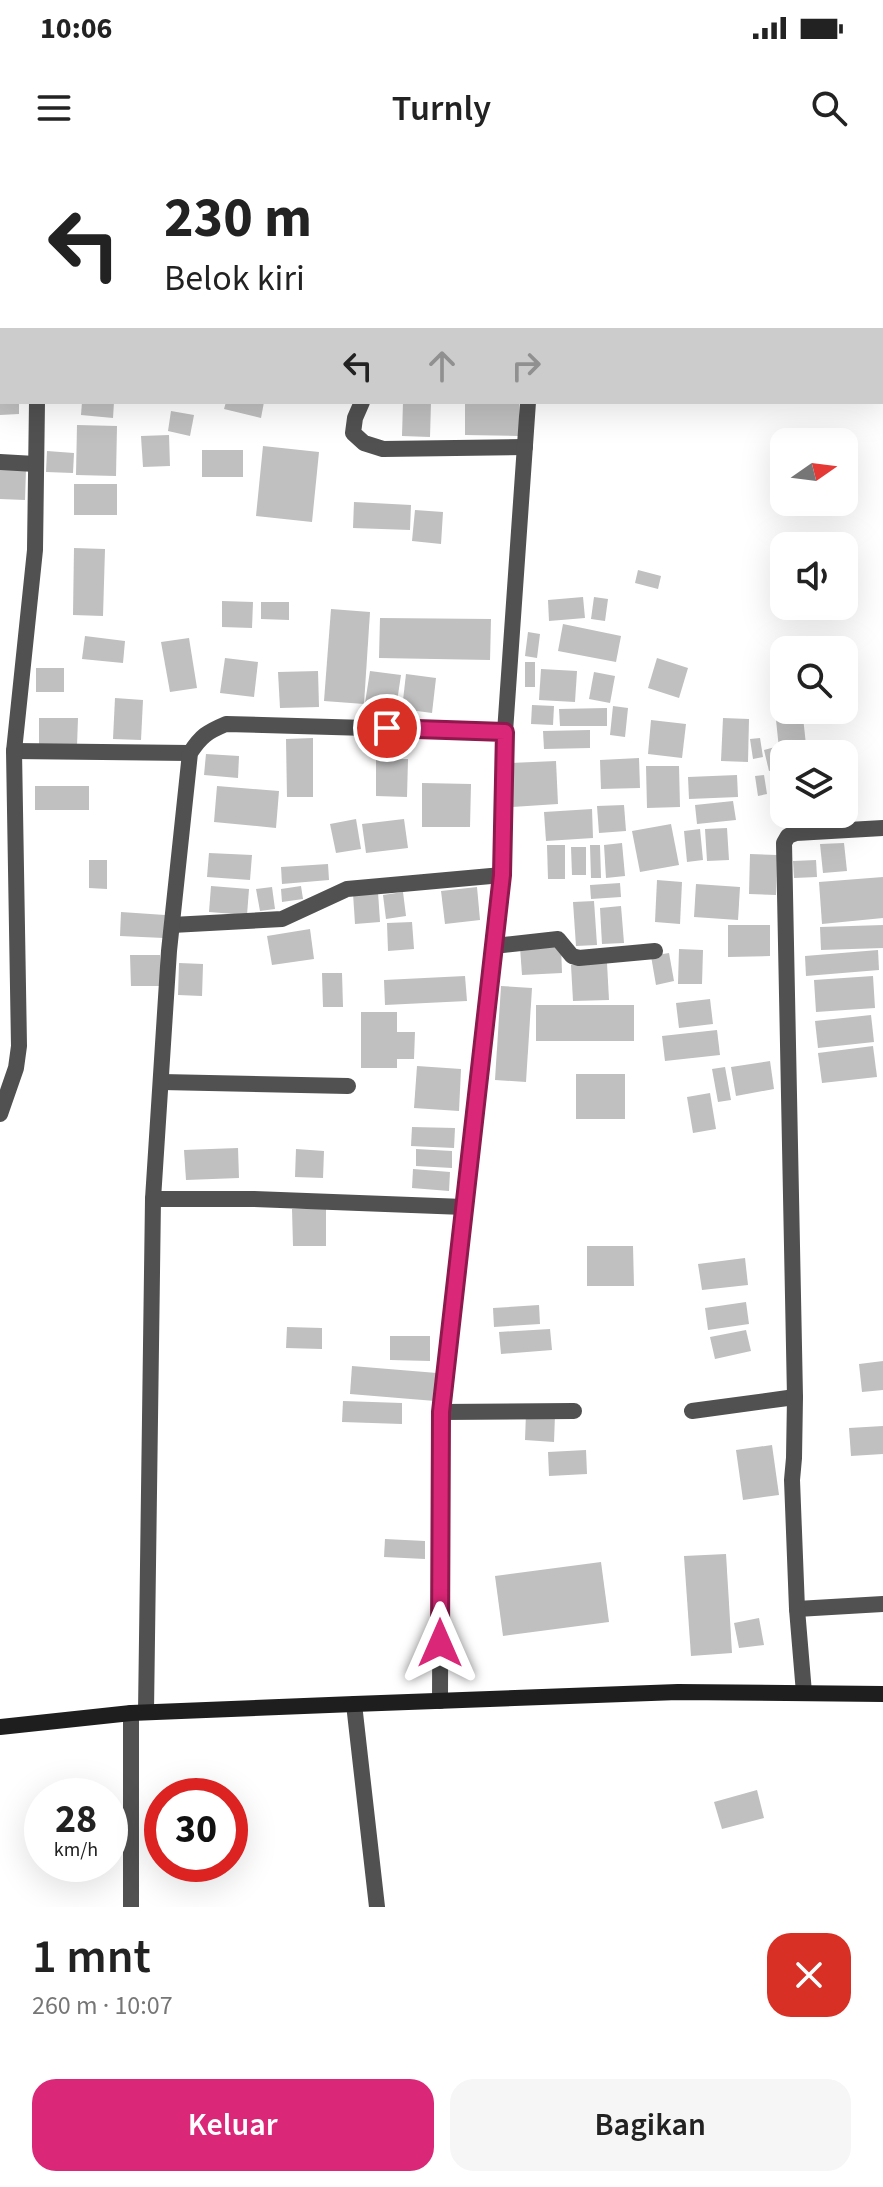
<!DOCTYPE html>
<html lang="id">
<meta charset="utf-8">
<style>
body{margin:0;font-family:"Source Sans 3",sans-serif;background:#f6f6f6;color:#222;height:100vh;display:flex;flex-direction:column;font-size:30px;white-space:nowrap}
*{box-sizing:border-box;margin:0}
p{font-size:26px;color:#767676}
.icon{flex:none;width:44px;height:44px;fill:none;stroke:currentColor;stroke-width:2;stroke-linecap:round;stroke-linejoin:round}
.map{position:relative;height:1747px;overflow:hidden}
.drawer{display:flex;flex-direction:column;background:#fff;flex:1}
.drawer>*{flex:none}
.hud{position:absolute;left:0px;top:0px;width:884px;height:244px;box-shadow:0 8px 32px #0002;background:#fff;color:#222;overflow:hidden}
.needle{width:52px;rotate:76deg}
.fabs{position:absolute;left:770px;top:268px;display:grid;gap:16px}
.fabs a{display:grid;place-items:center;width:88px;height:88px;border-radius:16px;background:#fff;box-shadow:0 8px 32px #0002;font-size:40px}
.speed{position:absolute;left:24px;top:1618px;display:flex;gap:16px;font-size:40px;font-weight:700;text-align:center}
.speed>*{display:grid;place-content:center;width:104px;height:104px;border-radius:50%;background:#fff;box-shadow:0 8px 32px #0002;line-height:1}
.speed small{font-size:20px;font-weight:400}
.speed .limit{border:12px solid #d22;background:#fff;color:#111}
.pin{position:absolute;display:grid;place-items:center;width:68px;height:68px;color:#fff;margin:-34px;border:4px solid #fff;border-radius:50%;box-shadow:0 2px 8px #0007}
.me{position:absolute;width:88px;margin:-44px;rotate:0deg;stroke-linejoin:round;filter:drop-shadow(0 0 6px #0008)}
.turn{display:flex;align-items:center;gap:28px;height:168px;padding:0 32px;font-size:36px}
.turn .icon{width:104px;height:104px;stroke-width:2.5}
.turn b{display:block;font-size:56px;line-height:68px}
.lanes{display:flex;align-items:center;height:76px;padding:0 32px;background:#0003;justify-content:center;gap:40px;direction:ltr}
.lanes .off{opacity:.35}
.round{display:grid;place-items:center;flex:none;width:84px;height:84px;border-radius:24px;background:#f6f6f6}
.headline{display:flex;align-items:center;justify-content:space-between;height:136px;padding:0 32px}
h1{font-size:48px;font-weight:600;line-height:60px}
.action{display:flex;gap:16px;margin-top:auto;padding:16px 32px}
.action a{flex:1;height:92px;border-radius:24px;background:#db2777;color:#fff;font-size:32px;font-weight:600;line-height:92px;text-align:center}
.action a+a{background:#f6f6f6;color:#222}
.status{display:flex;justify-content:space-between;align-items:center;height:56px;padding:0 40px;background:#fff;direction:ltr}
.status svg{height:22px;fill:currentColor}
header{display:flex;justify-content:space-between;align-items:center;height:104px;padding:0 32px;background:#fff;font-size:36px;font-weight:600}
.map>svg:first-child{display:block}
.building{fill:#c0c0c0}
.lines{fill:none;stroke-linecap:round;stroke-linejoin:round}
.lane{stroke:#515151;stroke-width:16}
.street{stroke:#515151;stroke-width:16}
.secondary{stroke:#1e1e1e;stroke-width:16}
.route-casing{stroke:#8e194d;stroke-width:20}
.route{stroke:#db2777;stroke-width:14}
</style>
<div class="status"><b>10:06</b><svg viewBox="0 0 49 12"><path d="M0 12V9h3v3zM5 12V6h3v6zM10 12V3h3v9zM15 12V0h3v12zM26 1h20v11H26zM47 4h2v5h-2z"/></svg></div>
<header><svg class="icon" aria-label="menu" viewBox="0 0 24 24"><path d="M4 6h16M4 12h16M4 18h16"/></svg>Turnly<svg class="icon" aria-label="search" viewBox="0 0 24 24"><circle cx="10" cy="10" r="6"/><path d="M15 15l6 6"/></svg></header>
<div class="map">
<svg width="883" height="1747" viewBox="0 0 883 1747">
<rect width="100%" height="100%" fill="#fff"/>
<!-- building -->
<g class="building">
<polygon points="0,242 19,242 19,254 0,255"/>
<polygon points="82,242 114,242 113,258 81,255"/>
<polygon points="226,242 264,242 261,258 224,249"/>
<polygon points="403,242 431,242 430,277 402,276"/>
<polygon points="465,242 519,242 519,276 465,275"/>
<polygon points="171,251 194,255 190,276 168,271"/>
<polygon points="77,265 117,266 116,316 76,315"/>
<polygon points="169,275 170,306 143,307 141,276"/>
<polygon points="263,286 319,292 312,362 256,356"/>
<rect x="202" y="290" width="41" height="27"/>
<polygon points="47,291 74,293 73,313 46,312"/>
<polygon points="0,308 26,309 25,340 0,339"/>
<rect x="74" y="324" width="43" height="31"/>
<polygon points="354,342 411,345 410,370 353,368"/>
<polygon points="415,350 443,352 441,384 412,381"/>
<polygon points="74,388 105,389 103,456 73,455"/>
<polygon points="638,410 661,416 658,429 635,423"/>
<polygon points="583,437 585,458 549,461 548,440"/>
<polygon points="594,437 608,439 605,461 591,459"/>
<polygon points="222,441 253,442 252,468 222,467"/>
<polygon points="261,442 289,442 289,460 261,459"/>
<polygon points="331,449 370,452 364,544 324,541"/>
<polygon points="380,458 491,459 490,500 379,498"/>
<polygon points="563,464 621,476 616,502 558,491"/>
<polygon points="528,472 540,474 537,498 525,496"/>
<polygon points="85,476 125,481 123,503 82,499"/>
<polygon points="189,478 197,528 170,532 161,482"/>
<polygon points="225,498 258,502 254,537 220,533"/>
<polygon points="657,498 688,508 679,538 648,528"/>
<rect x="525" y="502" width="10" height="25"/>
<rect x="36" y="508" width="28" height="24"/>
<polygon points="541,509 577,511 575,542 539,540"/>
<polygon points="318,511 319,547 280,548 278,512"/>
<polygon points="370,511 401,515 396,548 365,543"/>
<polygon points="594,512 615,516 610,543 589,539"/>
<polygon points="406,514 436,518 432,553 402,549"/>
<polygon points="115,538 143,540 141,580 113,579"/>
<polygon points="532,545 554,546 553,565 531,564"/>
<polygon points="613,546 628,548 625,577 610,575"/>
<polygon points="607,548 607,566 560,566 559,549"/>
<polygon points="803,557 807,594 784,594 784,597 780,598 776,560"/>
<polygon points="39,558 78,558 77,586 39,586"/>
<polygon points="723,558 749,559 748,602 721,601"/>
<polygon points="651,560 686,564 682,598 648,594"/>
<polygon points="590,570 590,588 544,589 543,571"/>
<polygon points="313,578 313,637 287,637 286,579"/>
<polygon points="760,578 763,597 753,599 750,579"/>
<polygon points="775,587 780,609 769,611 764,590"/>
<polygon points="206,594 239,596 238,618 204,615"/>
<polygon points="639,598 640,628 601,629 600,600"/>
<polygon points="376,599 408,599 407,637 376,636"/>
<polygon points="556,601 558,644 512,647 510,603"/>
<polygon points="646,606 679,606 680,647 647,648"/>
<polygon points="737,615 738,637 689,639 688,617"/>
<polygon points="764,615 767,634 758,636 755,616"/>
<polygon points="422,623 471,624 470,667 422,667"/>
<rect x="35" y="626" width="54" height="24"/>
<polygon points="217,626 279,631 276,668 214,662"/>
<polygon points="733,641 736,660 697,664 695,645"/>
<polygon points="624,645 626,671 599,673 597,646"/>
<polygon points="592,649 593,678 546,681 544,652"/>
<polygon points="356,659 361,689 336,693 330,664"/>
<polygon points="404,659 408,688 366,693 362,664"/>
<polygon points="671,664 679,705 640,712 632,671"/>
<polygon points="727,668 729,700 707,701 705,669"/>
<polygon points="700,669 703,700 687,702 684,671"/>
<polygon points="622,683 625,716 606,718 604,685"/>
<polygon points="844,683 847,711 823,713 820,684"/>
<polygon points="547,685 565,685 565,719 548,719"/>
<polygon points="590,685 600,685 601,718 591,718"/>
<polygon points="571,687 586,687 586,715 572,715"/>
<polygon points="209,693 252,695 250,720 207,717"/>
<polygon points="750,694 777,695 776,735 749,734"/>
<polygon points="89,700 107,700 107,729 89,728"/>
<polygon points="816,700 817,717 794,718 793,701"/>
<polygon points="328,704 329,720 282,724 281,707"/>
<polygon points="883,717 883,758 822,764 819,722"/>
<polygon points="657,720 682,722 680,764 655,762"/>
<polygon points="620,723 621,737 591,739 590,725"/>
<polygon points="696,724 740,727 738,760 694,757"/>
<polygon points="211,726 249,729 247,755 209,752"/>
<polygon points="301,726 303,739 282,742 281,729"/>
<polygon points="272,727 275,749 260,751 256,729"/>
<polygon points="477,727 480,760 445,764 441,731"/>
<polygon points="378,732 380,762 355,764 353,733"/>
<polygon points="403,732 406,756 386,759 383,735"/>
<polygon points="594,741 597,785 576,786 573,742"/>
<polygon points="621,746 624,783 602,784 600,748"/>
<polygon points="121,752 165,755 164,778 120,776"/>
<polygon points="412,762 414,789 388,791 387,763"/>
<polygon points="728,765 770,765 770,796 728,797"/>
<polygon points="883,765 883,788 821,790 820,767"/>
<polygon points="310,769 314,799 272,805 267,776"/>
<polygon points="561,786 562,813 522,815 520,787"/>
<polygon points="679,789 703,790 702,824 678,824"/>
<polygon points="878,790 879,810 806,816 805,796"/>
<polygon points="669,793 674,821 656,825 651,796"/>
<polygon points="130,795 160,795 161,826 131,826"/>
<polygon points="179,803 203,804 202,836 178,835"/>
<polygon points="607,803 609,840 573,841 571,805"/>
<polygon points="322,813 342,813 343,847 323,847"/>
<polygon points="465,816 467,841 385,845 384,820"/>
<polygon points="873,816 875,848 816,852 814,820"/>
<polygon points="501,826 532,828 526,922 495,920"/>
<polygon points="710,839 713,864 679,868 676,843"/>
<rect x="536" y="845" width="98" height="36"/>
<polygon points="361,852 397,852 397,872 415,872 414,899 397,899 397,908 361,908"/>
<polygon points="871,855 874,882 818,888 815,861"/>
<polygon points="717,870 720,895 665,901 662,876"/>
<polygon points="873,886 877,917 822,923 818,893"/>
<polygon points="770,901 774,929 736,936 731,907"/>
<polygon points="417,906 461,909 459,951 414,948"/>
<polygon points="725,907 731,940 718,942 712,909"/>
<rect x="576" y="914" width="49" height="45"/>
<polygon points="710,933 716,969 693,973 687,937"/>
<polygon points="412,967 455,968 454,988 411,986"/>
<polygon points="238,988 239,1018 186,1020 184,990"/>
<polygon points="296,989 324,991 323,1018 295,1017"/>
<polygon points="416,989 452,991 452,1008 416,1006"/>
<polygon points="413,1009 450,1012 449,1031 412,1028"/>
<polygon points="292,1049 326,1049 326,1086 293,1086"/>
<polygon points="587,1086 633,1086 634,1126 587,1126"/>
<polygon points="745,1098 748,1125 702,1130 698,1104"/>
<polygon points="746,1142 749,1164 708,1170 705,1148"/>
<polygon points="539,1145 540,1164 494,1167 493,1148"/>
<polygon points="287,1167 322,1168 322,1189 286,1188"/>
<polygon points="550,1169 552,1190 501,1194 499,1172"/>
<polygon points="746,1170 751,1191 715,1199 710,1177"/>
<polygon points="390,1176 430,1176 430,1201 390,1200"/>
<polygon points="883,1201 883,1230 862,1232 859,1204"/>
<polygon points="352,1206 437,1213 435,1241 350,1234"/>
<polygon points="343,1241 402,1243 402,1264 342,1262"/>
<polygon points="526,1253 555,1255 554,1282 525,1280"/>
<polygon points="883,1266 883,1294 851,1296 849,1268"/>
<polygon points="772,1285 779,1335 743,1340 736,1290"/>
<polygon points="586,1290 587,1314 549,1316 548,1292"/>
<polygon points="385,1379 425,1381 425,1399 384,1397"/>
<polygon points="726,1394 732,1493 691,1496 684,1396"/>
<polygon points="601,1402 609,1462 503,1476 495,1416"/>
<polygon points="759,1458 764,1485 739,1488 734,1463"/>
<polygon points="757,1630 764,1658 722,1669 714,1642"/>
</g>
<g class="lines">
<!-- lane -->
<polyline class="lane" points="797,1449 883,1444"/>
<!-- street -->
<g class="street">
<polyline points="339,0 339,2"/>
<polyline points="54,2 54,0"/>
<polyline points="545,2 545,0"/>
<polyline points="0,220 2,221"/>
<polyline points="362,242 355,258 353,273 364,283 383,289 525,287"/>
<polyline points="0,302 35,304"/>
<polyline points="14,591 190,593"/>
<polyline points="172,765 282,759 347,729 502,715"/>
<polyline points="494,786 558,779 572,796 579,798 655,791"/>
<polyline points="162,922 348,926"/>
<polyline points="0,954 16,908 19,886 14,591 35,390 37,242"/>
<polyline points="153,1039 254,1039 464,1047"/>
<polyline points="692,1251 795,1237"/>
<polyline points="441,1252 574,1251"/>
<polyline points="804,1533 797,1449 792,1320 794,1298 795,1237 784,683 788,676 796,673 883,668"/>
<polyline points="440,1541 441,1252 502,715 505,572 528,242"/>
<polyline points="354,1544 377,1747"/>
<path d="M146,1552L153,1039L169,791L190,593C201,576 207,572 226,564L505,572"/>
<polyline points="131,1553 131,1747"/>
</g>
<!-- secondary -->
<polyline class="secondary" points="0,1567 131,1553 354,1544 678,1532 883,1534"/>
</g>
<g class="lines">
<defs>
<polyline id="route" points="387,568 505,572 502,715 441,1252 440,1483"/>
</defs>
<!-- route casing -->
<use href="#route" class="route-casing"/>
<!-- route -->
<use href="#route" class="route"/>
</g>
</svg>
<div class="fabs">
<a><svg class="needle" viewBox="-14 -14 28 28"><path d="M0-13l5 13h-10z" fill="#e53935"/><path d="M0 13l5-13h-10z" fill="#767676"/></svg></a>
<a><svg class="icon" aria-label="sound" viewBox="0 0 24 24"><path d="M4 9h4l5-4v14l-5-4H4zM17 9q2 3 0 6"/></svg></a>
<a><svg class="icon" aria-label="search" viewBox="0 0 24 24"><circle cx="10" cy="10" r="6"/><path d="M15 15l6 6"/></svg></a>
<a><svg class="icon" aria-label="layers" viewBox="0 0 24 24"><path d="M12 4l9 5-9 5-9-5zM3 14l9 5 9-5"/></svg></a>
</div>
<div class="speed"><div>28<small>km/h</small></div><div class="limit">30</div></div>
<div class="pin" style="left:387px;top:568px;background:#d93025"><svg class="icon" aria-label="arrive" viewBox="0 0 24 24"><path d="M6 21V4h12l-3 4 3 4H6"/></svg></div>
<svg class="me" style="left:440px;top:1483px" viewBox="-20 -20 40 40"><path d="M0-17L14 15 0 8-14 15z" fill="#db2777" stroke="#fff" stroke-width="4"/></svg>
<div class="hud">
<div class="turn"><svg class="icon" aria-label="left" viewBox="0 0 24 24"><path d="M17 20v-9H6M10 6l-5 5 5 5"/></svg><div><b>230 m</b>Belok kiri</div></div>
<div class="lanes"><svg class="icon" aria-label="left" viewBox="0 0 24 24"><path d="M17 20v-9H6M10 6l-5 5 5 5"/></svg><svg class="icon off" aria-label="ahead" viewBox="0 0 24 24"><path d="M12 20V5M6 11l6-6 6 6"/></svg><svg class="icon off" aria-label="right" viewBox="0 0 24 24"><path d="M7 20v-9h11M14 6l5 5-5 5"/></svg></div>
</div>
</div>
<section class="drawer">
<div class="headline"><div><h1>1 mnt</h1><p>260 m · 10:07</p></div><a class="round" style="background:#d93025;color:#fff"><svg class="icon" aria-label="close" viewBox="0 0 24 24"><path d="M6 6l12 12M18 6L6 18"/></svg></a></div>
<div class="action"><a>Keluar</a><a>Bagikan</a></div>
</section>
